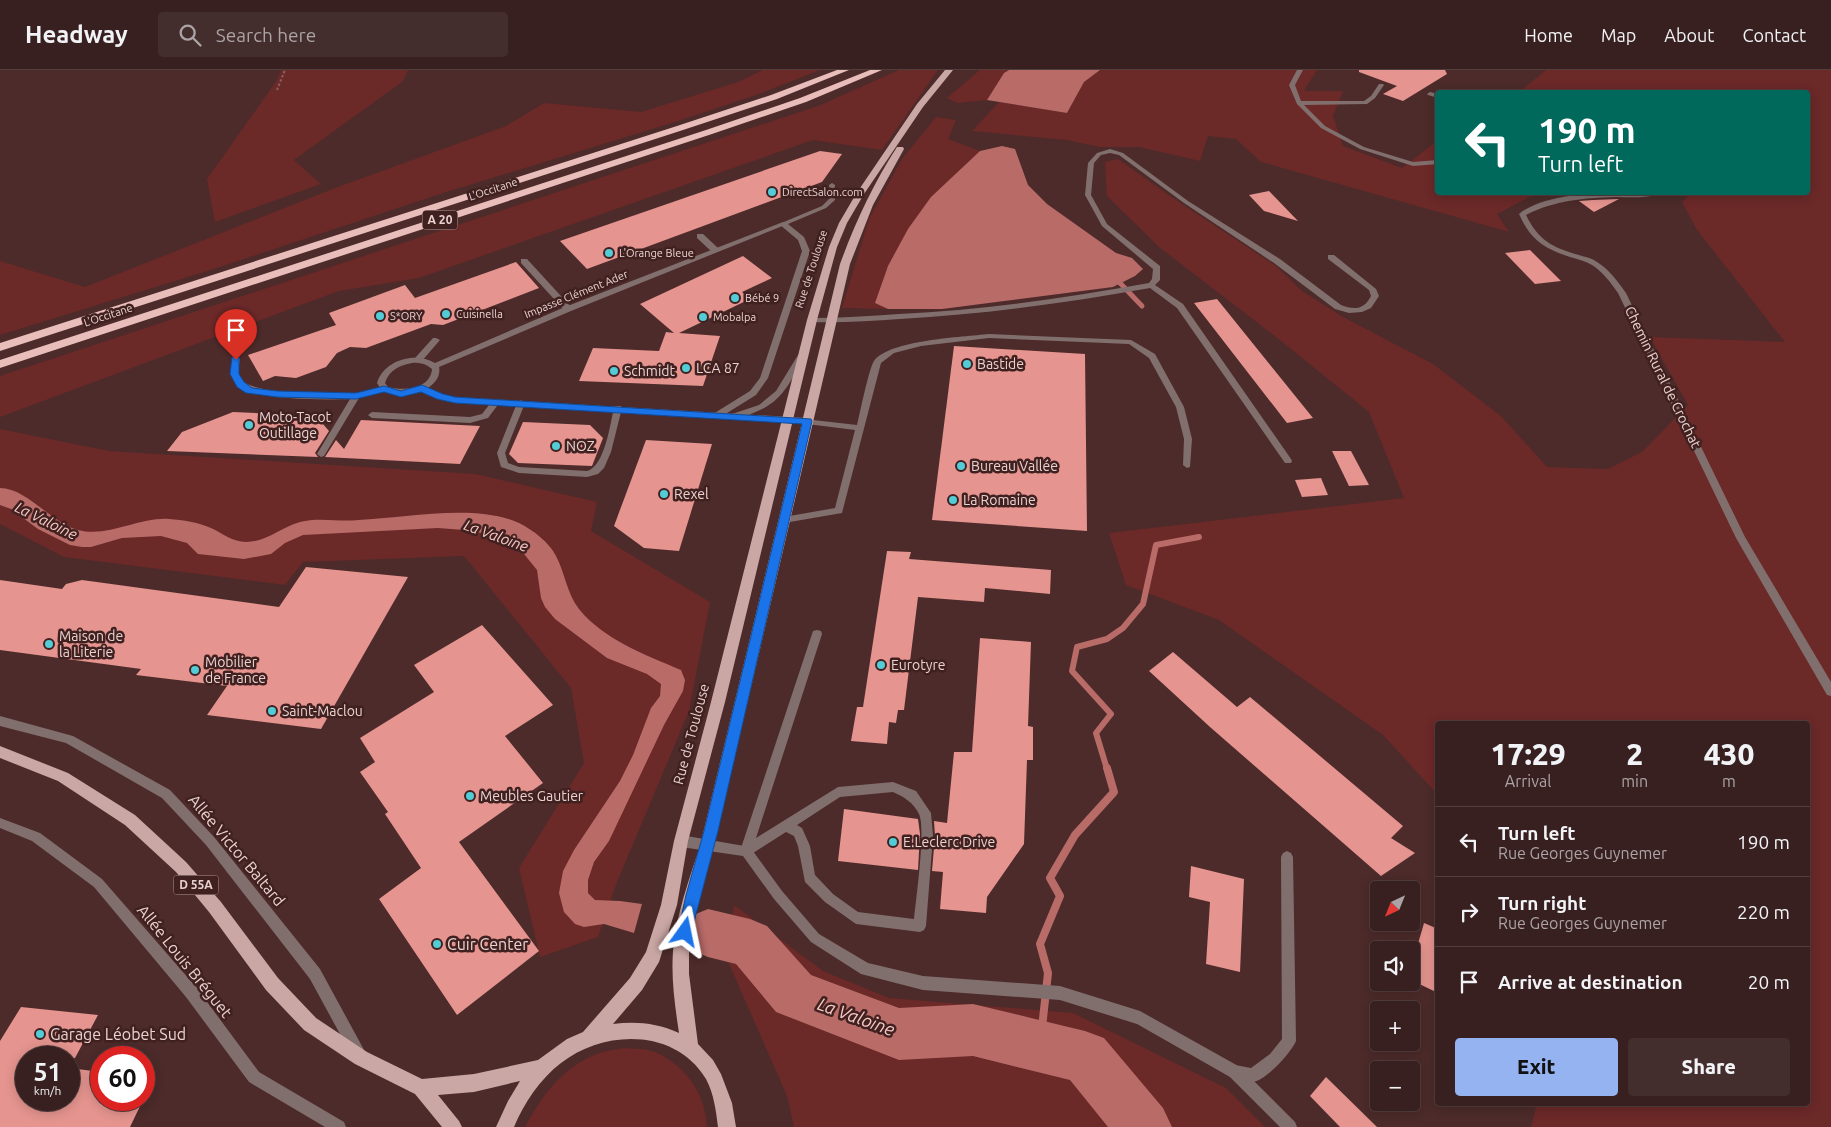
<!DOCTYPE html>
<meta charset="utf-8">
<style>
body{margin:0;font-family:Ubuntu,sans-serif;background:#442d2d;color:#f1f3f6;height:100vh;display:flex;flex-direction:column;font-size:19px;white-space:nowrap}
*{box-sizing:border-box;margin:0}
p{font-size:16px;color:#aba3a5}
.icon{flex:none;width:28px;height:28px;fill:none;stroke:currentColor;stroke-width:2;stroke-linecap:round;stroke-linejoin:round}
.map{position:relative;flex:1;overflow:hidden}
.details{position:absolute;left:1435px;top:651px;width:375px;height:385px;display:flex;flex-direction:column;background:#392020;border-radius:5px;box-shadow:0 2px 12px #0003,0 0 0 1px #533e3e}
.details>*{flex:none}
.hud{position:absolute;left:1435px;top:20px;width:375px;height:105px;border-radius:5px;box-shadow:0 2px 12px #0003,0 0 0 1px #533e3e;background:#00695c;color:#fff;overflow:hidden}
.needle{width:32px;rotate:223deg}
.buttons{position:absolute;left:1370px;top:811px;display:grid;gap:10px}
.buttons a{display:grid;place-items:center;width:50px;height:50px;border-radius:5px;background:#392020;box-shadow:0 2px 12px #0003,0 0 0 1px #533e3e;font-size:25px}
.speed{position:absolute;left:15px;top:976px;display:flex;gap:10px;font-size:25px;font-weight:700;text-align:center}
.speed>*{display:grid;place-content:center;width:65px;height:65px;border-radius:50%;background:#392020;box-shadow:0 2px 12px #0003,0 0 0 1px #533e3e;line-height:1}
.speed small{font-size:12px;font-weight:400}
.speed .limit{border:8px solid #d22;background:#fff;color:#111}
.pin{position:absolute;display:grid;place-items:center;width:42px;height:42px;color:#fff;margin:-51px -21px;border-radius:50% 50% 50% 0;rotate:-45deg;box-shadow:0 0 5px #0007}
.pin .icon{rotate:45deg}
.me{position:absolute;width:55px;margin:-28px;rotate:12deg;stroke-linejoin:round;filter:drop-shadow(0 0 4px #0008)}
.turn{display:flex;align-items:center;gap:18px;height:105px;padding:0 20px;font-size:22px}
.turn .icon{width:65px;height:65px;stroke-width:2.5}
.turn b{display:block;font-size:35px;line-height:42px}
.eta{display:flex;justify-content:space-evenly;align-items:center;height:85px;text-align:center}
.eta b{font-size:30px;font-weight:800;line-height:35px}
.action{display:flex;gap:10px;margin-top:auto;padding:10px 20px}
.action a{flex:1;height:58px;border-radius:5px;background:#95b2f1;color:#111;font-size:20px;font-weight:800;line-height:58px;text-align:center}
.action a+a{background:#442d2d;color:#f1f3f6}
ul{padding:0;list-style:none}
li{display:flex;align-items:center;gap:15px;height:70px;padding:0 20px;border-top:1px solid #533e3e}
li div{flex:1}
li b{display:block;font-size:19px}
li em{font-style:normal}
header{display:flex;align-items:center;gap:30px;box-sizing:border-box;height:70px;padding:0 25px;background:#392020;border-bottom:1px solid #533e3e}
header strong{font-size:24px}
nav{display:flex;gap:28px;margin-inline-start:auto;font-size:18px}
.search{width:350px;height:45px;background:#442d2d;display:flex;align-items:center;gap:12px;box-sizing:border-box;padding:0 18px;border-radius:5px;color:#aba3a5;font-size:19px}
.map>svg:first-child{display:block}
.green{fill:#6b2928}
.water{fill:#b96b68}
.lines{fill:none;stroke-linecap:round;stroke-linejoin:round}
.stream-far2{stroke:#b96b68;stroke-width:5}
.stream-far1{stroke:#b96b68;stroke-width:6}
.stream{stroke:#b96b68;stroke-width:8}
.river{fill:#b96b68;fill-rule:evenodd}
.building{fill:#e5948f}
.path{stroke:#816462;stroke-width:2;stroke-dasharray:2.5 2;stroke-linecap:butt}
.service{fill:#816f6e;fill-rule:evenodd}
.minor{fill:#816f6e;fill-rule:evenodd}
.primary{fill:#caa7a4;fill-rule:evenodd}
.motorway{fill:#e8bdba;fill-rule:evenodd}
.route{fill:#1a73e8;stroke:#114b97}
.poi-dot{fill:#52ccd6;stroke:#412120;stroke-width:2}
.labels{text-anchor:middle;stroke-width:5;stroke-linejoin:round;paint-order:stroke}
.far-street-label{font-size:11px;fill:#e9d3d1;stroke:#412120}
.far-poi-label{font-size:11px;fill:#e9d3d1;stroke:#412120;text-anchor:start}
.shield{fill:#412120;stroke:#b79e9c;stroke-width:1}
.shield-label{font-size:12px;font-weight:bold;fill:#e9d3d1}
.poi-label{font-size:14px;fill:#e9d3d1;stroke:#412120;text-anchor:start}
.street-label{font-size:14px;fill:#e9d3d1;stroke:#412120}
.water-label{font-size:15px;font-style:italic;fill:#f7cac6;stroke:#412120}
.near-street-label{font-size:16px;fill:#e9d3d1;stroke:#412120}
.near-poi-label{font-size:16px;fill:#e9d3d1;stroke:#412120;text-anchor:start}
.near-water-label{font-size:18px;font-style:italic;fill:#f7cac6;stroke:#412120}
</style>
<header>
<strong>Headway</strong>
<div class="search"><svg class="icon" aria-label="search" viewBox="0 0 24 24"><circle cx="10" cy="10" r="6"/><path d="M15 15l6 6"/></svg>Search here</div>
<nav><a>Home</a><a>Map</a><a>About</a><a>Contact</a></nav>
</header>
<div class="map">
<svg width="1831" height="1057" viewBox="0 0 1831 1057">
<rect width="100%" height="100%" fill="#4c2b2a"/>
<!-- green -->
<g class="green">
<polygon points="281,0 408,0 402,12 294,90 321,114 215,152 207,109 277,10"/>
<polygon points="763,0 820,0 759,24 678,51 440,124 214,199 0,265 0,191 85,217 335,118 506,56 544,33 641,42 738,12"/>
<polygon points="899,0 938,0 882,80 813,70 419,208 339,221 0,347 0,306 818,36"/>
<polygon points="980,0 1009,0 1004,3 987,30 958,33 947,28"/>
<polygon points="1100,0 1317,0 1304,21 1343,21 1333,46 1343,76 1402,98 1437,71 1438,122 1537,123 1497,144 1509,162 1261,92 1236,69 1208,66 1200,91 1139,77 1099,77 1067,70 972,61 999,32 1067,43 1084,12"/>
<polygon points="1546,0 1831,0 1831,1057 1531,1057 1537,1034 1808,1034 1808,654 1438,654 1437,724 1383,665 1219,550 1126,515 1109,463 1404,428 1369,342 1276,267 1159,177 1107,126 1105,92 1118,89 1173,128 1276,196 1302,221 1343,247 1433,294 1501,346 1547,397 1608,399 1642,382 1688,335 1650,267 1785,272 1697,160 1682,132 1691,123 1808,122 1808,22 1519,22"/>
<polygon points="936,47 956,50 948,69 980,81 931,127 875,233 888,239 842,238 869,149 902,89"/>
<polygon points="0,359 109,381 475,404 597,432 591,461 710,532 689,641 615,817 598,867 540,887 519,798 584,693 571,618 464,486 303,492 285,515 64,487 0,454"/>
<polygon points="734,835 823,901 889,928 1073,943 1226,1018 1265,1057 794,1057 787,1026 726,887"/>
<path d="M624,978C634,979 646,978 655,982C685,995 706,1024 707,1057H525C542,1026 560,1000 594,985C603,981 614,980 624,978Z"/>
</g>
<!-- water -->
<g class="water">
<polygon points="1009,0 1100,0 1084,12 1067,43 987,30 1004,3"/>
<polygon points="1002,76 1015,79 1028,115 1047,134 1116,183 1132,188 1143,199 1135,206 1113,217 942,239 888,239 875,233 888,196 908,159 931,127 980,81"/>
<path d="M0,418C27,418 51,453 78,460C108,468 139,447 169,449C184,450 197,452 211,458C222,463 233,472 246,472C267,472 281,457 300,452C318,447 339,452 358,450C405,448 475,433 519,453C533,460 549,472 556,486C565,503 567,524 579,539C604,570 646,585 681,600L685,610L683,621L664,655L609,771L594,792L588,810V823L595,830L620,831L642,834L634,863L604,854L584,857L575,854L564,842L559,823L563,801L574,780L620,711L633,685L651,638L660,626L661,614L647,604L607,588L555,549L545,537L541,528L537,500L524,484L505,472L488,464L464,460L438,458L303,465L285,473L271,484L244,489L198,484L187,473L161,466L122,468L91,477H82L70,475L38,459L11,439L0,435Z"/>
</g>
<g class="lines">
<!-- stream-far2 -->
<polyline class="stream-far2" points="1120,213 1142,236"/>
<!-- stream-far1 -->
<polyline class="stream-far1" points="1107,699 1096,663 1111,644 1072,601 1077,577 1107,569 1123,558 1143,534 1156,475 1199,467"/>
<!-- stream -->
<polyline class="stream" points="1040,976 1048,903 1040,874 1060,826 1050,808 1075,765 1114,722 1107,698"/>
<!-- river -->
<polygon class="river" points="708,839 750,849 767,856 811,905 899,938 973,934 1085,961 1104,968 1163,1038 1172,1057 1108,1057 1070,1010 973,986 899,990 776,942 736,894 708,887 691,880 683,863 691,846"/>
</g>
<!-- building -->
<g class="building">
<polygon points="1359,0 1445,0 1447,4 1403,31 1383,24 1397,16 1359,2"/>
<polygon points="820,81 842,84 822,112 587,199 560,171"/>
<polygon points="1269,121 1298,151 1264,141 1249,125"/>
<polygon points="1619,129 1594,142 1579,131 1593,130"/>
<polygon points="1530,180 1561,211 1535,214 1505,183"/>
<polygon points="743,186 772,208 742,222 750,229 679,263 720,266 703,316 579,311 593,278 659,281 666,262 674,263 640,234"/>
<polygon points="516,192 539,218 443,255 431,254 366,278 350,277 337,283 326,297 296,308 275,306 263,311 248,285 336,255 329,243 405,215 415,228"/>
<polygon points="1217,229 1271,296 1313,348 1287,353 1194,233"/>
<polygon points="954,276 1085,284 1087,461 932,450"/>
<polygon points="233,342 316,346 329,361 315,383 318,387 167,381 182,362"/>
<polygon points="361,350 480,356 460,394 325,387 336,370 344,379"/>
<polygon points="523,352 590,355 603,368 592,396 518,393 509,384"/>
<polygon points="646,370 712,374 679,481 644,478 614,456"/>
<polygon points="1332,381 1351,381 1369,415 1349,416"/>
<polygon points="1321,408 1328,425 1302,427 1295,410"/>
<polygon points="887,481 911,482 909,489 1051,500 1050,524 985,518 984,532 918,527 904,640 898,640 896,653 889,652 887,674 851,671 857,637 863,637"/>
<polygon points="306,497 408,507 321,659 207,645 227,616 136,605 141,599 0,580 0,510 62,519 66,514 82,510 279,537"/>
<polygon points="482,555 553,635 505,666 543,713 459,772 539,881 457,945 379,829 421,798 385,744 388,742 360,702 375,692 360,668 434,622 414,595"/>
<polygon points="980,568 1031,572 1028,656 1033,657 1033,690 1027,690 1024,774 987,827 986,843 940,839 943,802 932,801 935,766 934,751 947,753 954,682 972,682"/>
<polygon points="1173,582 1237,637 1250,627 1403,756 1391,768 1415,783 1381,806 1210,657 1149,601"/>
<polygon points="844,739 918,749 920,764 918,800 838,791"/>
<polygon points="1191,796 1244,809 1240,902 1206,894 1210,832 1189,827"/>
<polygon points="1424,853 1438,859 1438,923 1411,910 1411,898"/>
<polygon points="21,937 98,945 75,988 26,988 26,1030 69,1030 69,998 101,1002 101,1030 143,1030 130,1057 0,1057 0,971"/>
<polygon points="1326,1007 1377,1057 1340,1057 1310,1026"/>
</g>
<g class="lines">
<!-- path -->
<polyline class="path" points="277,20 285,0"/>
<!-- service -->
<g class="service">
<polygon points="1297,0 1303,0 1295,15 1301,31 1364,31 1371,26 1379,14 1383,14 1384,15 1375,28 1367,34 1304,35 1325,56 1364,77 1413,92 1438,90 1438,94 1413,96 1360,79 1321,58 1297,34 1289,15"/>
<polygon points="1430,22 1438,24 1438,28 1428,25 1427,24"/>
<path d="M1110,79L1123,83L1188,131L1280,189L1341,235C1354,240 1364,240 1371,226L1369,220L1328,189V185H1334L1376,219L1379,226L1371,238L1362,242L1349,243L1335,239L1274,193L1184,133L1119,85L1110,83L1101,85L1094,93L1091,125L1107,154L1160,196V210L1155,215L1183,234L1291,389L1292,391L1291,393H1285L1177,238L1150,218C1067,233 984,244 900,249C870,251 841,253 812,252L808,250L812,248C841,248 870,246 899,244C983,240 1066,228 1149,213L1152,209L1153,199L1102,156L1085,125L1088,93L1097,83Z"/>
<polygon points="832,113 835,115 835,130 826,138 788,154 804,167 810,181 768,308 756,325 719,348 713,348 712,346 713,344 750,321 760,308 802,181 798,170 779,154 822,136 830,128 829,115"/>
<polygon points="697,164 703,164 718,178 718,182 712,182 697,168"/>
<polygon points="521,189 527,189 571,237 571,241 565,241 521,193"/>
<path d="M989,264L1131,270L1155,284L1184,337L1192,369L1190,397L1187,398L1183,395L1184,369L1176,337L1149,288L1129,274L989,268L921,276L894,283L881,293L842,443L784,453L781,452L779,450L784,447L835,438L855,360L807,354L804,353L803,351L804,349L857,355C860,343 869,298 874,291C889,270 963,267 989,264Z"/>
<polygon points="433,268 436,268 440,270 421,292 415,292 415,288"/>
<path d="M801,284L805,287C787,316 783,333 748,345C742,347 735,350 729,349L728,347L729,345L759,335L776,321L798,285Z"/>
<path d="M236,286L240,289C239,296 237,306 243,311C258,325 333,325 355,323C365,322 375,319 385,316L389,319L388,321L359,328L324,386L321,387L317,384L350,329C326,330 253,331 237,314C230,307 231,298 232,289Z"/>
<polygon points="496,329 500,332 488,348 470,353 372,348 368,345 372,342 470,347 482,344 493,330"/>
<path d="M521,330L525,333L505,383L508,393L519,397L587,401C605,396 610,354 614,338L615,336H621L622,338L611,382L604,398L598,404L587,407L519,403L501,397L497,383L517,333Z"/>
<path d="M817,560L821,561L822,564L756,768L838,717L893,712L916,721L931,743L933,766L926,856L924,860L920,862L856,854L825,832L805,812L798,776L794,766L786,762L750,785L746,787L742,785L740,781L812,564L813,561ZM893,722C904,727 913,732 919,744C926,759 916,829 914,849L858,842L833,824L815,805L810,776L802,758L797,755L840,727Z"/>
<path d="M1287,781L1291,783L1293,787L1296,971C1291,983 1266,1010 1253,1012C1247,1013 1236,1009 1230,1007L1228,1002L1230,997L1235,995L1251,998L1270,984L1282,969L1281,787L1283,783Z"/>
<polygon points="191,915 196,917 259,1002 344,1052 346,1057 325,1057 249,1012 186,927 184,922 186,917"/>
</g>
<!-- minor -->
<g class="minor">
<path d="M1649,123L1651,124V126C1640,128 1628,127 1616,127C1585,128 1555,130 1526,145C1538,170 1553,178 1579,185C1585,187 1592,188 1597,192C1609,199 1618,212 1626,223L1745,467L1831,612V626L1827,625L1736,468L1618,223C1611,213 1603,202 1592,195C1585,191 1577,189 1570,187C1543,178 1531,170 1519,144C1548,120 1613,123 1649,123Z"/>
<path d="M783,152L787,154L785,155L571,241L439,297C441,306 435,313 428,318L442,325L455,327L807,348L810,349L811,351L810,353L455,333L437,329L421,321C407,326 397,325 382,321L377,313C384,290 415,281 435,293L565,237ZM412,293C420,292 426,294 432,299C430,320 403,321 388,317L385,313C389,300 400,295 412,293Z"/>
<polygon points="0,646 73,666 170,720 214,767 320,899 363,978 365,983 363,988 358,990 353,988 310,909 206,775 162,728 66,673 0,656"/>
<polygon points="0,748 40,763 102,809 196,917 198,922 196,927 191,929 186,927 94,817 32,771 0,758"/>
<polygon points="681,765 750,777 782,821 819,864 868,893 923,906 1060,916 1140,941 1240,997 1295,1052 1297,1057 1280,1057 1230,1007 1137,954 1060,930 923,920 861,904 811,872 774,829 743,786 681,777 677,775 675,771 677,767"/>
</g>
<!-- primary -->
<path class="primary" d="M945,0H953L923,37L864,124L847,153L837,177L817,250L725,632L688,771L677,835L659,892L642,920L613,954C636,951 657,953 679,963C675,936 671,909 673,881C676,845 689,810 700,776L840,194C855,153 873,114 897,77H903L904,79L873,135L850,194L714,776L693,854L689,880V904L698,974L713,990L721,1004L732,1033L736,1057H718C716,1041 714,1024 706,1009C676,958 604,959 561,993C540,1009 524,1033 514,1057H496L508,1031L520,1011L474,1022L438,1025L459,1051L462,1057H442L415,1024L355,994L304,960L266,920L209,842L176,802L125,755L58,711L0,688V676L68,703L135,745L186,792L221,832L278,908L316,948L367,982L422,1009L474,1004L538,990L567,969L583,962L630,908L646,882L661,835L674,771L711,632L807,250L829,177L839,153L856,124L917,34Z"/>
<!-- motorway -->
<g class="motorway">
<polygon points="837,0 849,0 777,29 683,60 0,281 0,273 677,56 771,25"/>
<polygon points="870,0 882,0 806,32 712,64 0,298 0,290 706,60 800,28"/>
</g>
</g>
<!-- route -->
<polygon class="route" points="232,287 239,287 239,304 244,312 252,318 277,321 356,323 384,316 401,321 422,315 443,324 455,327 811,349 812,351 718,761 690,867 685,869 680,867 678,862 686,825 704,761 802,354 455,333 437,329 421,322 401,327 384,322 356,329 277,327 246,323 237,317 230,304"/>
<!-- markers -->
<g class="poi-dot">
<circle cx="772" cy="122" r="5"/>
<circle cx="609" cy="183" r="5"/>
<circle cx="735" cy="228" r="5"/>
<circle cx="446" cy="244" r="5"/>
<circle cx="380" cy="246" r="5"/>
<circle cx="703" cy="247" r="5"/>
<circle cx="967" cy="294" r="5"/>
<circle cx="686" cy="298" r="5"/>
<circle cx="614" cy="301" r="5"/>
<circle cx="249" cy="355" r="5"/>
<circle cx="556" cy="376" r="5"/>
<circle cx="961" cy="396" r="5"/>
<circle cx="664" cy="424" r="5"/>
<circle cx="953" cy="430" r="5"/>
<circle cx="49" cy="574" r="5"/>
<circle cx="881" cy="595" r="5"/>
<circle cx="195" cy="600" r="5"/>
<circle cx="272" cy="641" r="5"/>
<circle cx="470" cy="726" r="5"/>
<circle cx="893" cy="772" r="5"/>
<circle cx="437" cy="874" r="5"/>
<circle cx="40" cy="964" r="5"/>
</g>
<g class="labels">
<!-- far-street labels -->
<g class="far-street-label">
<text transform="translate(493 119) rotate(-18)" y="4">L'Occitane</text>
<text transform="translate(811 199) rotate(-72)" y="4">Rue de Toulouse</text>
<text transform="translate(576 224) rotate(-22)" y="4">Impasse Clément Ader</text>
<text transform="translate(108 245) rotate(-18)" y="4">L'Occitane</text>
</g>
<!-- far-poi labels -->
<g class="far-poi-label">
<text x="782" y="126">DirectSalon.com</text>
<text x="619" y="187">L'Orange Bleue</text>
<text x="745" y="232">Bébé 9</text>
<text x="456" y="248">Cuisinella</text>
<text x="390" y="250">S*ORY</text>
<text x="713" y="251">Mobalpa</text>
</g>
<!-- shield labels -->
<g class="shield">
<rect x="422.5" y="140.5" width="35" height="19" rx="4"/>
<rect x="173.5" y="805.5" width="45" height="19" rx="4"/>
</g>
<g class="shield-label">
<text x="440" y="154">A 20</text>
<text x="196" y="819">D 55A</text>
</g>
<!-- poi labels -->
<g class="poi-label">
<text x="977" y="299">Bastide</text>
<text x="696" y="303">LCA 87</text>
<text x="624" y="306">Schmidt</text>
<text x="259" y="352">Moto-Tacot<tspan x="259" dy="16">Outillage</tspan></text>
<text x="566" y="381">NOZ</text>
<text x="971" y="401">Bureau Vallée</text>
<text x="674" y="429">Rexel</text>
<text x="963" y="435">La Romaine</text>
<text x="59" y="571">Maison de<tspan x="59" dy="16">la Literie</tspan></text>
<text x="205" y="597">Mobilier<tspan x="205" dy="16">de France</tspan></text>
<text x="891" y="600">Eurotyre</text>
<text x="282" y="646">Saint-Maclou</text>
<text x="480" y="731">Meubles Gautier</text>
<text x="903" y="777">E.Leclerc Drive</text>
</g>
<!-- street labels -->
<g class="street-label">
<text transform="translate(1663 307) rotate(64)" y="5">Chemin Rural de Crochat</text>
<text transform="translate(691 664) rotate(-75)" y="5">Rue de Toulouse</text>
</g>
<!-- water labels -->
<g class="water-label">
<text transform="translate(46 451) rotate(26)" y="5">La Valoine</text>
<text transform="translate(496 466) rotate(20)" y="5">La Valoine</text>
</g>
<!-- near-street labels -->
<g class="near-street-label">
<text transform="translate(237 780) rotate(50)" y="6">Allée Victor Baltard</text>
<text transform="translate(185 891) rotate(51)" y="6">Allée Louis Bréguet</text>
</g>
<!-- near-poi labels -->
<g class="near-poi-label">
<text x="447" y="880">Cuir Center</text>
<text x="50" y="970">Garage Léobet Sud</text>
</g>
<!-- near-water labels -->
<g class="near-water-label">
<text transform="translate(856 947) rotate(20)" y="6">La Valoine</text>
</g>
</g>
</svg>
<div class="buttons">
<a><svg class="needle" viewBox="-14 -14 28 28"><path d="M0-13l5 13h-10z" fill="#e53935"/><path d="M0 13l5-13h-10z" fill="#aba3a5"/></svg></a>
<a><svg class="icon" aria-label="sound" viewBox="0 0 24 24"><path d="M4 9h4l5-4v14l-5-4H4zM17 9q2 3 0 6"/></svg></a>
<a>+</a>
<a>−</a>
</div>
<div class="speed"><div>51<small>km/h</small></div><div class="limit">60</div></div>
<div class="pin" style="left:236px;top:290px;background:#d93025"><svg class="icon" aria-label="arrive" viewBox="0 0 24 24"><path d="M6 21V4h12l-3 4 3 4H6"/></svg></div>
<svg class="me" style="left:685px;top:862px" viewBox="-20 -20 40 40"><path d="M0-17L14 15 0 8-14 15z" fill="#1a73e8" stroke="#fff" stroke-width="4"/></svg>
<div class="hud">
<div class="turn"><svg class="icon" aria-label="left" viewBox="0 0 24 24"><path d="M17 20v-9H6M10 6l-5 5 5 5"/></svg><div><b>190 m</b>Turn left</div></div>
</div>
<section class="details">
<div class="eta">
<div><b>17:29</b><p>Arrival</p></div>
<div><b>2</b><p>min</p></div>
<div><b>430</b><p>m</p></div>
</div>
<ul>
<li><svg class="icon" aria-label="left" viewBox="0 0 24 24"><path d="M17 20v-9H6M10 6l-5 5 5 5"/></svg><div><b>Turn left</b><p>Rue Georges Guynemer</p></div><em>190 m</em></li>
<li><svg class="icon" aria-label="right" viewBox="0 0 24 24"><path d="M7 20v-9h11M14 6l5 5-5 5"/></svg><div><b>Turn right</b><p>Rue Georges Guynemer</p></div><em>220 m</em></li>
<li><svg class="icon" aria-label="arrive" viewBox="0 0 24 24"><path d="M6 21V4h12l-3 4 3 4H6"/></svg><div><b>Arrive at destination</b></div><em>20 m</em></li>
</ul>
<div class="action"><a>Exit</a><a>Share</a></div>
</section>
</div>
